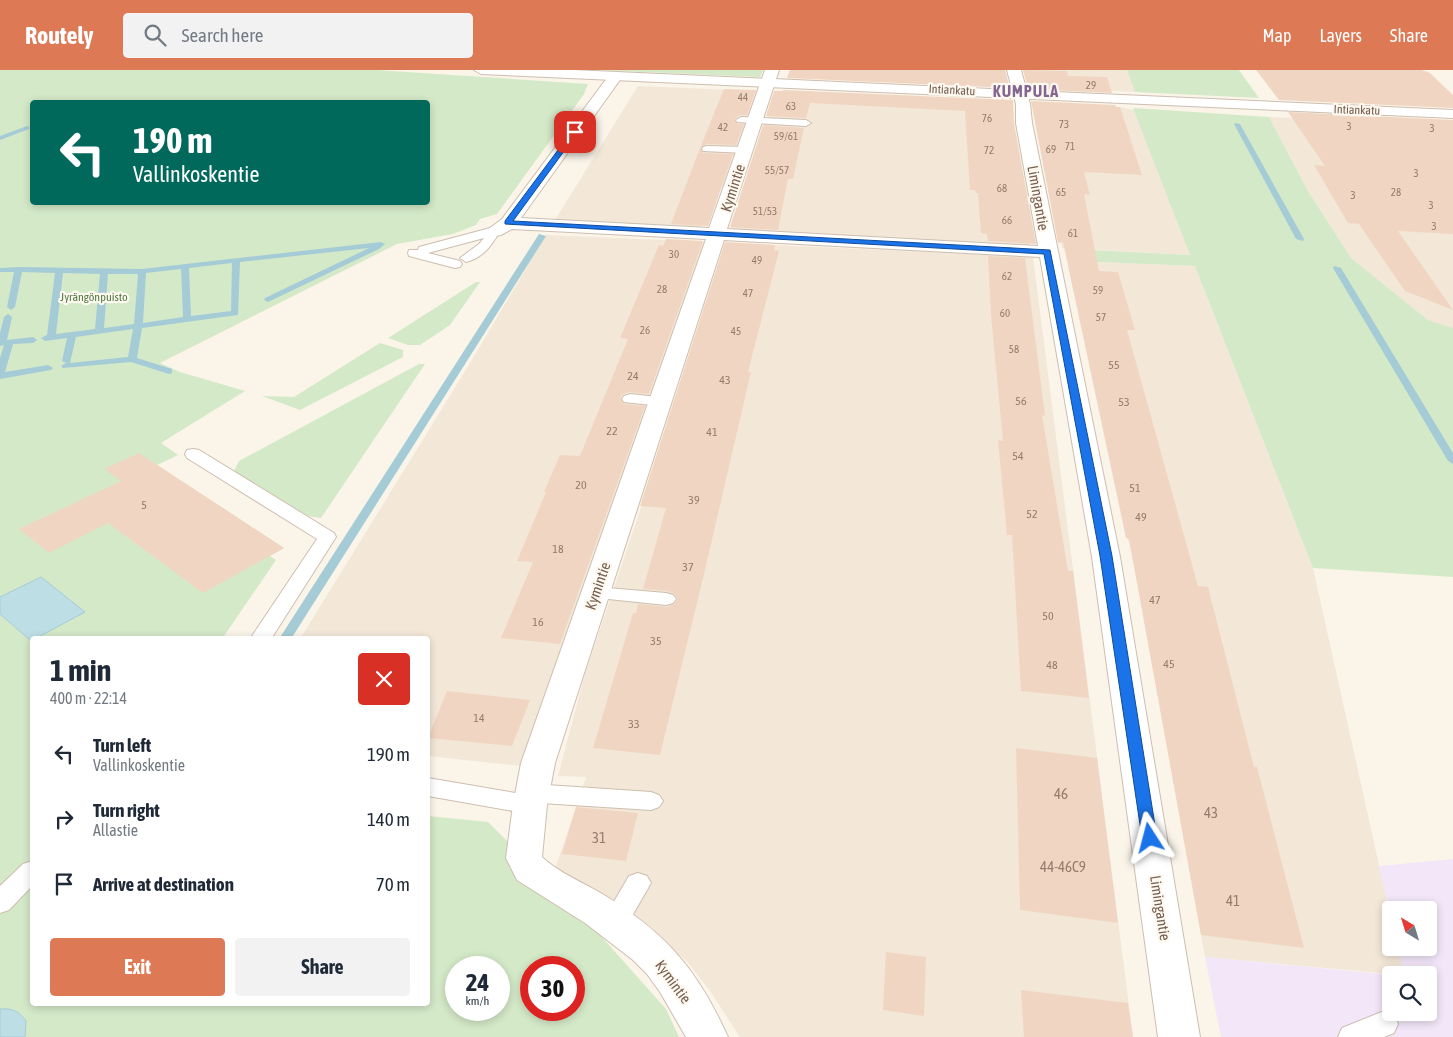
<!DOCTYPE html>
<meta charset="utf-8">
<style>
body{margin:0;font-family:"Asap Condensed",sans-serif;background:#f2f2f3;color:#1f2937;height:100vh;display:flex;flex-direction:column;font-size:19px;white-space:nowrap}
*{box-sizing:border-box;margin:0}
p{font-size:16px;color:#747a83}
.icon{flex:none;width:28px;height:28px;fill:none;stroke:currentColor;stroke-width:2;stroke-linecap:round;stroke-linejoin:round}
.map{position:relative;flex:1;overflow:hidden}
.sheet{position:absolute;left:30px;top:566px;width:400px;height:370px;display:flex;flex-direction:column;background:#fff;border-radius:5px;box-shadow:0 2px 8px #0003}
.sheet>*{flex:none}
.guide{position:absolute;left:30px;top:30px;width:400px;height:105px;border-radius:5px;box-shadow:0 2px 8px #0003;background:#00695c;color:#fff;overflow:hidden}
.needle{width:32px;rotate:322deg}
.controls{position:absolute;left:1382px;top:831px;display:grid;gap:10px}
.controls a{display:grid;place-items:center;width:55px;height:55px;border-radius:5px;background:#fff;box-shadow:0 2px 8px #0003;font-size:25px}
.speed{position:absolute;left:445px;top:886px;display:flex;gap:10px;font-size:25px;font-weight:700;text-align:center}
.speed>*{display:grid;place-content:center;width:65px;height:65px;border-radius:50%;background:#fff;box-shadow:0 2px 8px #0003;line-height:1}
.speed small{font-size:12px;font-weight:400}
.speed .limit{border:8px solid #d22;background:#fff;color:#111}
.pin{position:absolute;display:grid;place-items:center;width:42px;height:42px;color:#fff;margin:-21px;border-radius:10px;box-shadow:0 2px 8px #0006}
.me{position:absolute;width:55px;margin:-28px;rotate:351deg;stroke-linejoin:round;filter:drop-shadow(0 0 4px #0008)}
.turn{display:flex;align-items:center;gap:18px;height:105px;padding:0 20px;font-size:22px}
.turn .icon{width:65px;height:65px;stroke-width:2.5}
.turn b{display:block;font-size:35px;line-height:42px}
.round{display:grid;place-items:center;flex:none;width:52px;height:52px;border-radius:5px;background:#f2f2f3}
.head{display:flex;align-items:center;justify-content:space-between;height:85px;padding:0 20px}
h1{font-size:30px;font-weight:700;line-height:38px}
.primary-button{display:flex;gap:10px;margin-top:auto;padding:10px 20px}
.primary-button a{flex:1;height:58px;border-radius:5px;background:#de7956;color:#fff;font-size:20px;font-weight:700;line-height:58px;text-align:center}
.primary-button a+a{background:#f2f2f3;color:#1f2937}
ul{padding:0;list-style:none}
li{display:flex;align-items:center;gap:15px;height:65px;padding:0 20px}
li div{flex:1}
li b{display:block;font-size:19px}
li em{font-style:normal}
header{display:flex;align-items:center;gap:30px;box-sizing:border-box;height:70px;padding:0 25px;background:#de7956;color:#fff}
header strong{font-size:24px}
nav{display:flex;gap:28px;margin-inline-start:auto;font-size:18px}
.search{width:350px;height:45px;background:#f2f2f3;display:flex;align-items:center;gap:12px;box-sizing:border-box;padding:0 18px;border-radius:5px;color:#747a83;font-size:19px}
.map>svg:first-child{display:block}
.residential{fill:#f3e7d8}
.education{fill:#f2e6f8}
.green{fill:#d4e9c8;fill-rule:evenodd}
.water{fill:#bedee5;stroke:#a5ccd6}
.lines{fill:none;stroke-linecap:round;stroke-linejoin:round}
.stream{fill:#a5ccd6;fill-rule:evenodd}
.building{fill:#f0d6c2}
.service-casing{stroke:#cdbeb0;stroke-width:2}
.minor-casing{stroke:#cdbeb0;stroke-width:2}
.tertiary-casing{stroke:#cdbeb0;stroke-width:2}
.service{fill:#fff;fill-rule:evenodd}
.minor{fill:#fff;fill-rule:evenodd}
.tertiary{fill:#fff;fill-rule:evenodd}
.route{fill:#1a73e8;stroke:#114b97}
.labels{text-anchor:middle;stroke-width:4.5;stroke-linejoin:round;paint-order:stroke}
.far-number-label{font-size:11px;fill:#947b6b}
.far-street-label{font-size:12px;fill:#755d4e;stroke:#fef9f0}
.far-park-label{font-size:12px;fill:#547a46;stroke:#fef9f0}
.number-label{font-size:12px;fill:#947b6b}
.street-label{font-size:15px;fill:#755d4e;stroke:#fef9f0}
.near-number-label{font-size:15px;fill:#947b6b}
.far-district-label{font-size:16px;font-weight:bold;letter-spacing:1px;fill:#846691;stroke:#fef9f0}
</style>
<header>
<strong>Routely</strong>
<div class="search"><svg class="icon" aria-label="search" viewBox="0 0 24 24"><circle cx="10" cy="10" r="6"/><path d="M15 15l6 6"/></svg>Search here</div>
<nav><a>Map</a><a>Layers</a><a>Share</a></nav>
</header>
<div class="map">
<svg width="1453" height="967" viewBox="0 0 1453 967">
<rect width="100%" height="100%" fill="#fbf5e9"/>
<!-- residential -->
<g class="residential">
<polygon points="1025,0 1127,0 1135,22 1038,17 1028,12"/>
<polygon points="638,16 757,21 727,117 716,117 701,158 555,150"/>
<polygon points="776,22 978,30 1017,74 1030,176 730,159"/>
<polygon points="1045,34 1120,37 1134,40 1191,185 1062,178 1054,133"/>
<polygon points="1269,47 1453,54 1453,258 1428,250 1351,188 1308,121"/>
<polygon points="546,165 709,172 521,696 428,686 428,569 300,569 467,298"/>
<polygon points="730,173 1033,187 1133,967 740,967 710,921 689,894 653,859 613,831 552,808 586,707 558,706 585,604"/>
<polygon points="1096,192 1195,196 1313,498 1391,849 1391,878 1398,878 1404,905 1205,887 1137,510 1069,200 1070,198"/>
</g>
<!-- education -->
<polygon class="education" points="1453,789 1453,967 1221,967 1205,887 1395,905 1391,905 1391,942 1429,942 1429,905 1404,905 1398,878 1429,878 1429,840 1391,840 1391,849 1379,796"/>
<!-- green -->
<g class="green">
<path d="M0,0H376L588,14L584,24L497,144L480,149L476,155L453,164L397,174L160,293L180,302L245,321L161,373L178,385L157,395L284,478L270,486L276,490L222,569H32V934H428V746L488,752L592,856L666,939L679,967H0ZM32,32H428V132H32ZM456,898H499V940H456ZM531,898H574V940H531Z"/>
<polygon points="597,0 763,0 760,7"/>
<polygon points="1127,0 1239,0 1259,28 1135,22"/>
<polygon points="1133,38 1269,47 1308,121 1351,188 1428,250 1453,258 1453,507 1313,498 1195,196 1097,192 1092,180 1190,185"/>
<polygon points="476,212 480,212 450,255 420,275 408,275 388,268"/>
<polygon points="380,273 403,280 403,287 300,340 262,326 294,327"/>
<polygon points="419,294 425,294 321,448 308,446 234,401 239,391"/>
</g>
<!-- water -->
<g class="water">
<polygon points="41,507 85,542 31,571 0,544 0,527"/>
<path d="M0,939C12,938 19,941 26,951L25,967H0Z"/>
</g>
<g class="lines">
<!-- stream -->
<g class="stream">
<polygon points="1235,53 1240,54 1304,169 1303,171 1296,169 1234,54"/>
<polygon points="27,56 29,57 29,59 0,70 0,66"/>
<polygon points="539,164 546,166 291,569 279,569"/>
<path d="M381,172L385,174L379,179L268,232L264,230L265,228L369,178L240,192L238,245L142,258L137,288L172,299V303L169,304L131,292L63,298L61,296L66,293L62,291L67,268L45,271L41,268L47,265L55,203L22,202L15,237L11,240L7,237L14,202H0V198L19,197L142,199ZM232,193L231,241L191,246L189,198ZM181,199L183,247L143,253L146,203ZM63,203L100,204L95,259L56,264ZM108,204H138L134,254L104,258ZM133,259L128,287L70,293L76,267Z"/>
<polygon points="1334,196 1341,198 1453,383 1453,394 1448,391 1333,198"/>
<polygon points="8,244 12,247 7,270 33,267 37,270 33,273 13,274 5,302 48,295 53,298 51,300 0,309 0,288 4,275 0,276 0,263 4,247"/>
</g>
</g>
<!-- building -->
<g class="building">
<polygon points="790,0 1005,0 1010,18 787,8"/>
<polygon points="1023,0 1067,1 1068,6 1107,7 1112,23 1028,19"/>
<polygon points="1256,0 1422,0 1430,3 1453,25 1453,38 1279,30"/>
<polygon points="724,19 756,20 747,45 740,45 734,49 737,54 744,54 736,75 707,74 700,78 703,83 733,84 708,156 671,154 700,78"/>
<polygon points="783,20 1013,30 1014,53 1036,174 988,171 987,164 981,163 978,123 976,123 975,120 970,120 965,41 810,33 806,48 766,46 774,21 783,21"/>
<polygon points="1031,31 1115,35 1116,37 1120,37 1142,105 1084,102 1090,125 1084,124 1099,201 1118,202 1135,260 1127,260 1198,516 1208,517 1254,697 1257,697 1304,878 1201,865 1129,469 1126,468 1063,172 1058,173"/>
<polygon points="1288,42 1453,50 1453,164 1398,161 1453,240 1405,221 1359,154 1348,153 1314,95 1325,96"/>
<polygon points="763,55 804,58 793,109 788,109 778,160 730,157"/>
<polygon points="666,169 703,171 649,324 629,322 623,324 620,328 624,334 645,336 560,574 501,568 533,492 517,491 546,422 544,422 560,385 580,386 628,269 620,268 659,175 663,176"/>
<polygon points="725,172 775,175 774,180 779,181 748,302 751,302 704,504 660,685 593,678 633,543 636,543 638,534 667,537 674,534 678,529 674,524 667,521 643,519 666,438 640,436"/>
<polygon points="988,186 1025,188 1045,346 1042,345 1068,501 1073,501 1089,628 1021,621 1012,465 1007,465 998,370 1003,371 991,245"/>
<polygon points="139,383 284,478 203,523 108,453 49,483 19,459 121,411 104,399"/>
<polygon points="447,621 530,630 512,676 428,668"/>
<polygon points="1016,678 1097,688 1118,853 1020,840"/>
<polygon points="576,737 638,743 626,791 562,784"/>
<polygon points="886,882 926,887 924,946 883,940"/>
<polygon points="1021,920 1128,933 1133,967 1024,967"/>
</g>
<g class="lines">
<defs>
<g id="service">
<polygon points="741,47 806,50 811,53 806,56 737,52 736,50"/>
<polygon points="707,76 745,77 750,80 745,83 703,81 702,79 703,77"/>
<path d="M494,157L500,161C492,175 483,188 466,192L460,188L479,174L484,168L428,183L460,191L462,194L460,197L455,198L409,186L408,183L409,180H418L419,177Z"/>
<polygon points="630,324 667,328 669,331 667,334 661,336 624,332 622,329 624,326"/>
<polygon points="193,379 199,380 334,463 336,467 271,569 250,569 317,469 187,388 185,384 187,380"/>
<polygon points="596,517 666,523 673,525 676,529 673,533 666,535 589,527 586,523 589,519"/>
<polygon points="428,708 521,724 524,717 532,714 651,722 659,725 663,731 659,737 651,740 541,733 542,735 538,741 530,744 428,726"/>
<polygon points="32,791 32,816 9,840 0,843 0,816 23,794"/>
<polygon points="638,803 647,806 651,813 624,860 615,863 606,860 602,852 629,806"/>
<polygon points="1384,941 1394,945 1398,954 1394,963 1384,967 1338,967 1342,958"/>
</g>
<path id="minor" d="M765,0H779L727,159L1038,176L1016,53V34L1007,0H1021L1030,34L1032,53L1120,487L1200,967H1158L1092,487L1040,187L724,170L555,693L547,735L542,787C559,803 584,813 604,825C667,864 697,899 728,967H686L660,922L647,904L633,890L585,853L517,810L506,788L513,735L521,693L706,169L512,159L501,165L495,166L489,165L486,161L502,149L610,4L615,3L622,7L521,148L709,158Z"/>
<polygon id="tertiary" points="474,0 573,0 1453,40 1453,48 481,4"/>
</defs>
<!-- service casing -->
<use href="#service" class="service-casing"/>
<!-- minor casing -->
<use href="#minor" class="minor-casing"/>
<!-- tertiary casing -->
<use href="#tertiary" class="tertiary-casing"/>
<!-- service -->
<use href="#service" class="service"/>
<!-- minor -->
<use href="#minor" class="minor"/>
<!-- tertiary -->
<use href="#tertiary" class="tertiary"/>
</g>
<!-- route -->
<polygon class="route" points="573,60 578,62 513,151 1050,180 1112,486 1157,768 1155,772 1150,773 1144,772 1142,768 1100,486 1044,184 505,154 505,151"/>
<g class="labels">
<!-- far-number labels -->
<g class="far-number-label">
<text x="1091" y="19">29</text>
<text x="743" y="31">44</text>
<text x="791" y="40">63</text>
<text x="987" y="52">76</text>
<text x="1064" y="58">73</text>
<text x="1349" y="60">3</text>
<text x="723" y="61">42</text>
<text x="1432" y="62">3</text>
<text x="786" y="70">59/61</text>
<text x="1070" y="80">71</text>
<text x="1051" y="83">69</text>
<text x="989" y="84">72</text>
<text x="777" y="104">55/57</text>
<text x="1416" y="107">3</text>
<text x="1002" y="122">68</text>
<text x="1061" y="126">65</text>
<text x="1396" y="126">28</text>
<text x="1353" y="129">3</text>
<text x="1431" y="139">3</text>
<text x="765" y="145">51/53</text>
<text x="1007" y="154">66</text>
<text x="1434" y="160">3</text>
<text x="1073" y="167">61</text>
<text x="674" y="188">30</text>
<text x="757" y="194">49</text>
<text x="1007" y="210">62</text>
<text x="662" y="223">28</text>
<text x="1098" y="224">59</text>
<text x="748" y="227">47</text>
<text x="1005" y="247">60</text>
<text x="1101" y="251">57</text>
<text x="645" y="264">26</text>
<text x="736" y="265">45</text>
<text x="1014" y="283">58</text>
</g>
<!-- far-street labels -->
<g class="far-street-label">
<text transform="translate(952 20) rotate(3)" y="4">Intiankatu</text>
<text transform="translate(1357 40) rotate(2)" y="4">Intiankatu</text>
</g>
<!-- far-park labels -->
<g class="far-park-label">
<text x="94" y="231">Jyrängönpuisto</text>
</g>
<!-- number labels -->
<g class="number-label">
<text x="1114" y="299">55</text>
<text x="633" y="310">24</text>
<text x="725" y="314">43</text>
<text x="1021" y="335">56</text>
<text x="1124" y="336">53</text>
<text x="612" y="365">22</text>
<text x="712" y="366">41</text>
<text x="1018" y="390">54</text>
<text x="581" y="419">20</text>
<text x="1135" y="422">51</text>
<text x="694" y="434">39</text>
<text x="144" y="439">5</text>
<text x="1032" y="448">52</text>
<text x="1141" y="451">49</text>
<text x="558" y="483">18</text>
<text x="688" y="501">37</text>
<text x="1155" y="534">47</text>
<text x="1048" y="550">50</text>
<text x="538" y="556">16</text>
<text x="656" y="575">35</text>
<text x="1169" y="598">45</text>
<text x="1052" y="599">48</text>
<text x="479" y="652">14</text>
<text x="634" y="658">33</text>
</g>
<!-- street labels -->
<g class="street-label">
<text transform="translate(733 118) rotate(-72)" y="5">Kymintie</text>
<text transform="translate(1038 128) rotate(80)" y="5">Limingantie</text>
<text transform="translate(598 516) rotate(-71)" y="5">Kymintie</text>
<text transform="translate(1160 838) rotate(81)" y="5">Limingantie</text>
<text transform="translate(673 912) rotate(54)" y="5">Kymintie</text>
</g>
<!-- near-number labels -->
<g class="near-number-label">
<text x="1061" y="729">46</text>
<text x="1211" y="748">43</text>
<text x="599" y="773">31</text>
<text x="1063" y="802">44-46C9</text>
<text x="1233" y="836">41</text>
</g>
<!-- far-district labels -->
<g class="far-district-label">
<text x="1026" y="27">KUMPULA</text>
</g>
</g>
</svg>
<div class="controls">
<a><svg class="needle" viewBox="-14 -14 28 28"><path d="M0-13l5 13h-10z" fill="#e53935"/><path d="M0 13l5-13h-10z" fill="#747a83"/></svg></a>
<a><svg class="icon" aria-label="search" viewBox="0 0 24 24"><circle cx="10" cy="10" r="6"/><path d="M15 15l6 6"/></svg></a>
</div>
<div class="speed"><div>24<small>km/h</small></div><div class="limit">30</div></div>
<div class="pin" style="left:575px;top:62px;background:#d93025"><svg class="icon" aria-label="arrive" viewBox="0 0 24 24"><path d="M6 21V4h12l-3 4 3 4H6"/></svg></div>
<svg class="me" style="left:1150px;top:768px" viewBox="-20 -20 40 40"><path d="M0-17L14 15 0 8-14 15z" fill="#1a73e8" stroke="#fff" stroke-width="4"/></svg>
<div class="guide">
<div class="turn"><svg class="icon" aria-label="left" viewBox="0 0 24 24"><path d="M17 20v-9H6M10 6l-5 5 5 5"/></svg><div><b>190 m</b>Vallinkoskentie</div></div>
</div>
<section class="sheet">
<div class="head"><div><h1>1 min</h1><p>400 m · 22:14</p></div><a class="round" style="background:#d93025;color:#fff"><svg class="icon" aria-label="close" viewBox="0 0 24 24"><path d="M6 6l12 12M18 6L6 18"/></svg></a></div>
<ul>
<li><svg class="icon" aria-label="left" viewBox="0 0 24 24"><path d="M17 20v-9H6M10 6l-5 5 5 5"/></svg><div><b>Turn left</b><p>Vallinkoskentie</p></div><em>190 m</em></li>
<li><svg class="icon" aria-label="right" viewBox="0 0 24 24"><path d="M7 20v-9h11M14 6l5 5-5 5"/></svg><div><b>Turn right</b><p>Allastie</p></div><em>140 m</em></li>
<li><svg class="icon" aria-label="arrive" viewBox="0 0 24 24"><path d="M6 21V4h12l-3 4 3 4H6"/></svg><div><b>Arrive at destination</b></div><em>70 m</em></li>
</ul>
<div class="primary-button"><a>Exit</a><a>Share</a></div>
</section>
</div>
